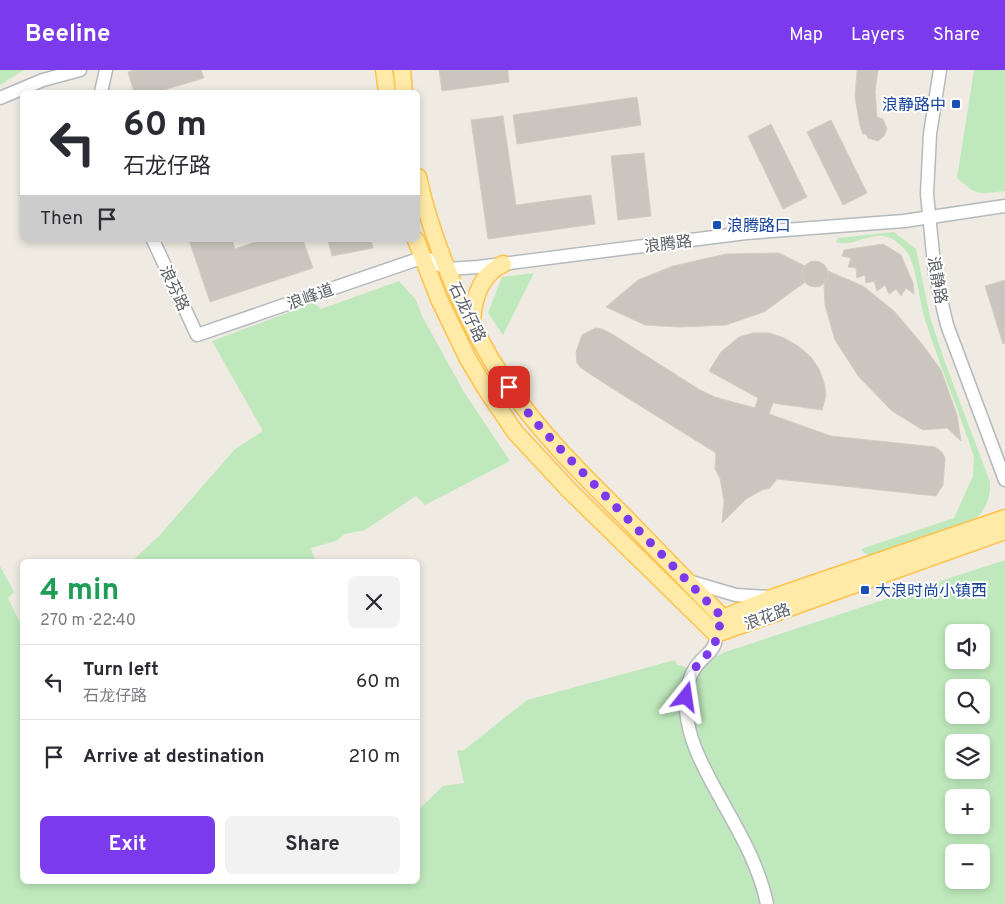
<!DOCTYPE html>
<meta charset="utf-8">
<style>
body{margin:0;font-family:Overpass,"Noto Sans SC",sans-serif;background:#f2f2f3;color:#2b2b33;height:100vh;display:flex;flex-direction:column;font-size:19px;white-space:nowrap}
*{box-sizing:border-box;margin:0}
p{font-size:16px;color:#7c7c81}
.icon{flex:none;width:28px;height:28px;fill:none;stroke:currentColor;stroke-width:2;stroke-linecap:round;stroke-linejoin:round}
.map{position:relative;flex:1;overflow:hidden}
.drawer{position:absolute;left:20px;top:489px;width:400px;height:325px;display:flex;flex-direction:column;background:#fff;border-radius:8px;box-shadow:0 2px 8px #0003}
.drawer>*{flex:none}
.guide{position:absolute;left:20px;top:20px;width:400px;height:152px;border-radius:8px;box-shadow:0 2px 8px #0003;background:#fff;color:#2b2b33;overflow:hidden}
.fabs{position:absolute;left:945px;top:554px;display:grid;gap:10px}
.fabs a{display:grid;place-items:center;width:45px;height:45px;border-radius:8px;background:#fff;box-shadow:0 2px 8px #0003;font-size:25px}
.pin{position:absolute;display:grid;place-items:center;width:42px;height:42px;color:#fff;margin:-21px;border-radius:10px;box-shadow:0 2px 8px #0006}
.me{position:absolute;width:55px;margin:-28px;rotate:15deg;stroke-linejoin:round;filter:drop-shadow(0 0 4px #0008)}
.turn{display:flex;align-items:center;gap:18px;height:105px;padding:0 20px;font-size:22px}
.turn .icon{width:65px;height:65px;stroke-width:2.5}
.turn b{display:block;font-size:35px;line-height:42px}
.then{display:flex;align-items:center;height:48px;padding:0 20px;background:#0003;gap:10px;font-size:19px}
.round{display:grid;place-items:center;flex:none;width:52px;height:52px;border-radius:8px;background:#f2f2f3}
.summary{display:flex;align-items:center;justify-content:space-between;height:85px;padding:0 20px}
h1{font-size:30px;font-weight:700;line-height:38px;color:#1e9e55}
.action{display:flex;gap:10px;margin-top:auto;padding:10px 20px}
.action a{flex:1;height:58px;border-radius:8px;background:#7c3aed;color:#fff;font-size:20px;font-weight:700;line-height:58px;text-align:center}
.action a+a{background:#f2f2f3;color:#2b2b33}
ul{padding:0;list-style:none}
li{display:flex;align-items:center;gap:15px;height:75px;padding:0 20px;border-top:1px solid #e1e1e2}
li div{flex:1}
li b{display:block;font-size:19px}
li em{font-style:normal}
header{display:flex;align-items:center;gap:30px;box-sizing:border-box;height:70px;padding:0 25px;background:#7c3aed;color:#fff}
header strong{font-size:24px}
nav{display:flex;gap:28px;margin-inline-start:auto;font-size:18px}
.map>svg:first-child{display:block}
.green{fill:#bfe9bc;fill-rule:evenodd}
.building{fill:#cac6bf;stroke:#d4cdc0}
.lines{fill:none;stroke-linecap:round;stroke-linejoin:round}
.minor-casing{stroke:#b5b9be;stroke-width:15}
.major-casing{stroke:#fec14c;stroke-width:19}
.minor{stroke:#fff;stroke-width:12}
.major{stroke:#ffeba7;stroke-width:16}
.route{stroke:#7c3aed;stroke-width:9;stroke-dasharray:0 16.2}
.transit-dot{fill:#1a4fb4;stroke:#fff;stroke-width:2}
.labels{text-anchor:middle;stroke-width:4;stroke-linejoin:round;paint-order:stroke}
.transit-label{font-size:16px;fill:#164399;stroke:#fff;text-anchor:start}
.street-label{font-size:16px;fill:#5b6065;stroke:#fff}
</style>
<header>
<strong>Beeline</strong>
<nav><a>Map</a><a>Layers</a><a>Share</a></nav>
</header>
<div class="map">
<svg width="1005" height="834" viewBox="0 0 1005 834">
<rect width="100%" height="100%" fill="#efebe2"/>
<!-- green -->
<g class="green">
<polygon points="0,0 24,0 0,15"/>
<path d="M974,0H1005V121C977,124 979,127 957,108Z"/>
<path d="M894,162L916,179L930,247L946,295L990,412C991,429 984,445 969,453L869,485L864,483L861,479L954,448L973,406L974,387C959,341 940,296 925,250C919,230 918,207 910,187C906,179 896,170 888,167C870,161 853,178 836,172L838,168Z"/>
<polygon points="534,203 503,265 488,243 502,207"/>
<polygon points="399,211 416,230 422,246 464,322 510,391 425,435 416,426 365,460 345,464 336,471 311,478 313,485 317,491 132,491 159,466 235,379 263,361 212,271 314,233 321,239"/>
<path d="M1005,490V834H0V496L14,522L8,528L22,557V811H418V740L443,716L464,713L457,681L464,680L527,630L675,590L677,595L683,596L695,604L707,591L725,582ZM954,562H981V590H954ZM954,618H981V645H954ZM954,672H981V700H954ZM954,728H981V755H954ZM954,782H981V810H954Z"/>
</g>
<!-- building -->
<g class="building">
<polygon points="135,0 201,0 204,8 157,22 134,22 128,2"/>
<polygon points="439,0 508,0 509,12 442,21"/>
<polygon points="857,0 878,0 875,21 877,47 883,49 887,59 884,66 878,71 868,68 866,64 863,64 860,56 855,27"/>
<polygon points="637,27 641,55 517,74 513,45"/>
<polygon points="503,46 516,135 591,125 595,154 488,169 471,50"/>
<polygon points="831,50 867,123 843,135 807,62"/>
<polygon points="771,54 807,127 783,139 748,66"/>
<polygon points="644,83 651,146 618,150 611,86"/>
<polygon points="189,170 232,170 235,179 261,170 303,170 313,198 210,232"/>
<polygon points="328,170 371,170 373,178 332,186"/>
<polygon points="883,174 901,185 913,213 914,224 906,218 901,226 896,219 889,224 885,215 877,221 874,211 866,213 865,205 857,208 856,198 848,197 851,188 842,186 844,180"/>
<polygon points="779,183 805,196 803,200 803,208 805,212 764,242 726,255 679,257 645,255 606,237 638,210 673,196 726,184"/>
<circle cx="815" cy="204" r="13"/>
<polygon points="828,201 863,216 894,241 922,274 941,300 957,345 961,371 947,358 923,360 892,341 859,307 835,270 825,235 824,213 827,210"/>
<polygon points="1005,210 1005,273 1003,274 985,216"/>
<polygon points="596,258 602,259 612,264 700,320 715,327 755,338 758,328 709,301 721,282 739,267 753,263 770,263 784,268 798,276 811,287 819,299 824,313 826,325 822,340 773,333 769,344 831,366 935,377 942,382 945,388 943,415 936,426 777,409 770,418 762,420 746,429 722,453 724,431 720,408 715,399 716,383 610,317 581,298 577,293 576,282 582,265"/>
</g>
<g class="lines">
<defs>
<g id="minor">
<polyline points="940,0 930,64 927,124 935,204 947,255 1005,410"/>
<polyline points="101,22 106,0"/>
<polyline points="0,28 43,10 80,0"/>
<polyline points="153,170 197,265 424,187 448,199 478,197 746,163 904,151 1005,136"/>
<polyline points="688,511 736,525 769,527"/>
<path d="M716,564C717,582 703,585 695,598C684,615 684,634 688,653C692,675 702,694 712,713C733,752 758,790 767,834"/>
</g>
<g id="major">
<polyline points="384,0 387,22"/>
<polyline points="402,0 404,22"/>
<path d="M418,107C433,175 469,260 509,317C541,364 582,404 622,444C658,481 694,518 730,555"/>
<polyline points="416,170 439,229 468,289 486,319 515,362 569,420 716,564"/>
<path d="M472,253C473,229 480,205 503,194"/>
<polyline points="1005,448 774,527 723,548 716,564 1005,461"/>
</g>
</defs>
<!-- minor casing -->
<use href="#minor" class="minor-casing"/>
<!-- major casing -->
<use href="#major" class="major-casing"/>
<!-- minor -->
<use href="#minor" class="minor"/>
<!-- major -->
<use href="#major" class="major"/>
</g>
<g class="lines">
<!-- route -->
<polyline class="route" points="509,317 532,348 564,383 723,548 716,564 715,576 694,599 688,613 686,627"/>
</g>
<!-- markers -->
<g class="transit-dot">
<rect x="951" y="29" width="10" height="10" rx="2.5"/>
<rect x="712" y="150" width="10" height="10" rx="2.5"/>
<rect x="860" y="515" width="10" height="10" rx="2.5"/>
</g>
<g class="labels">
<!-- transit labels -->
<g class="transit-label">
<text x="946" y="40" text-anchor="end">浪静路中</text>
<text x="727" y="161">浪腾路口</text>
<text x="875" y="526">大浪时尚小镇西</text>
</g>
<!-- street labels -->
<g class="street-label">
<text transform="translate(668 173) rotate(-7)" y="6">浪腾路</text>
<text transform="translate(938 210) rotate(80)" y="6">浪静路</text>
<text transform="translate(175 218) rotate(65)" y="6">浪芬路</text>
<text transform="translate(310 226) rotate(-19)" y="6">浪峰道</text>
<text transform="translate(468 242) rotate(64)" y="6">石龙仔路</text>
<text transform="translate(767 546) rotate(-20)" y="6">浪花路</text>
</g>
</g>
</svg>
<div class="fabs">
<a><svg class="icon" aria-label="sound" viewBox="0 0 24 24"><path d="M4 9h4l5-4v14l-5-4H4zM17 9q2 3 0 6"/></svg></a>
<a><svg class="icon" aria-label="search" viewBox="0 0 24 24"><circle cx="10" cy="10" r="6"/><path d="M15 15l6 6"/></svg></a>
<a><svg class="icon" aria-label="layers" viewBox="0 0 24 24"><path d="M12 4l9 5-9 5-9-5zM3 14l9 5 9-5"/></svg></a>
<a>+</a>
<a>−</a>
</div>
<div class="pin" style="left:509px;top:317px;background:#d93025"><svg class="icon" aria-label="arrive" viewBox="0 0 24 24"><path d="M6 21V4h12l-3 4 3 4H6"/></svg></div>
<svg class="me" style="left:686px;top:627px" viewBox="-20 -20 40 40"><path d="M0-17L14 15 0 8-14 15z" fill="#7c3aed" stroke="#fff" stroke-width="4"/></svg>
<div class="guide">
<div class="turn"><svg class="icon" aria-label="left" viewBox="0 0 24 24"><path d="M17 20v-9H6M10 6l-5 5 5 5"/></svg><div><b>60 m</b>石龙仔路</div></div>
<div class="then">Then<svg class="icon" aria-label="arrive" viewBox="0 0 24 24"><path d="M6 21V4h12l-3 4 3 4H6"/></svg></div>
</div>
<section class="drawer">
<div class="summary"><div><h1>4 min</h1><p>270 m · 22:40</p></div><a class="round"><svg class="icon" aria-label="close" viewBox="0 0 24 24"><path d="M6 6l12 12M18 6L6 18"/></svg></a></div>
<ul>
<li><svg class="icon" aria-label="left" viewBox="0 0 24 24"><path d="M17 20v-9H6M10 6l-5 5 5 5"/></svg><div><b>Turn left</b><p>石龙仔路</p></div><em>60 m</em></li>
<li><svg class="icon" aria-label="arrive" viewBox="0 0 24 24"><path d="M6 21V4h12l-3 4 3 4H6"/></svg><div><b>Arrive at destination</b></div><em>210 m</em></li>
</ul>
<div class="action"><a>Exit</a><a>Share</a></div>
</section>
</div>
